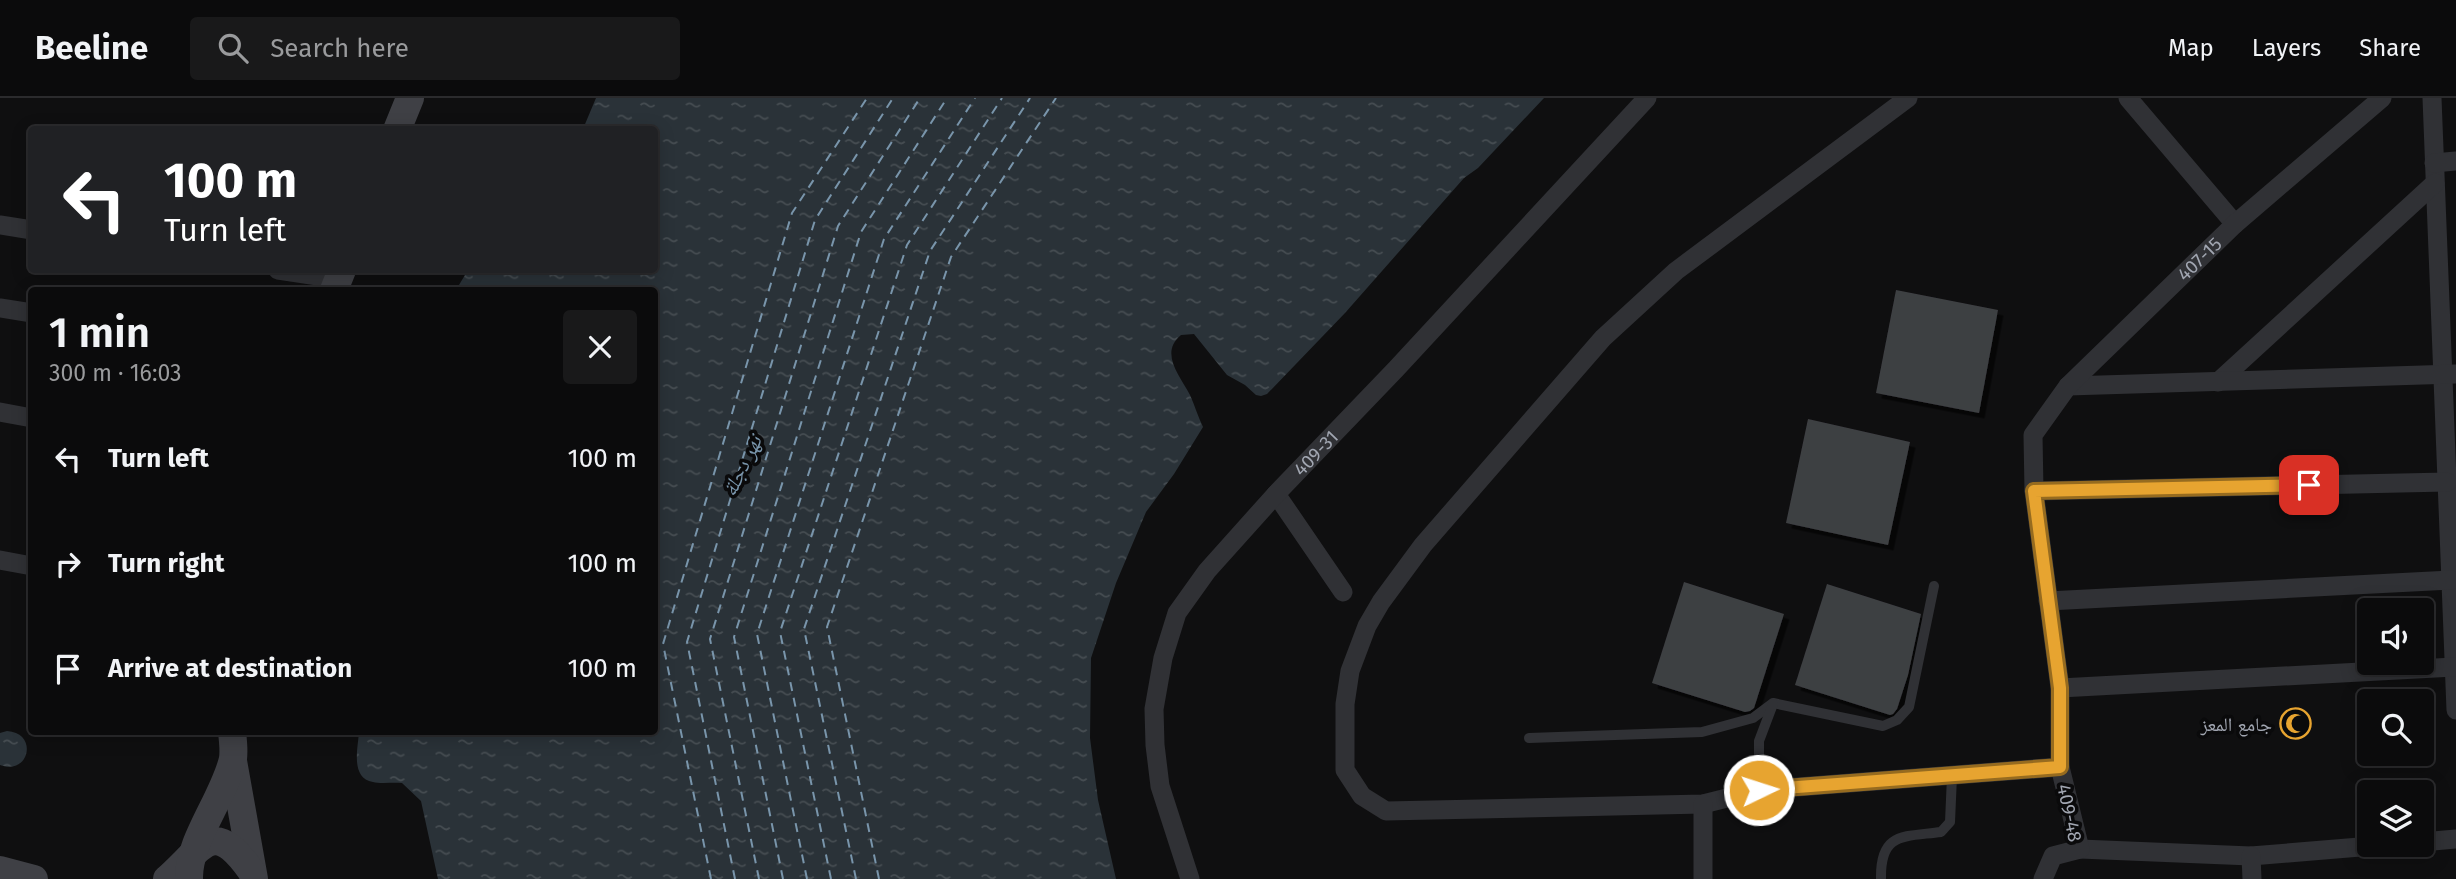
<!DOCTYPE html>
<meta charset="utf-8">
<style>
body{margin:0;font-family:"Fira Sans","Noto Naskh Arabic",sans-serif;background:#19191a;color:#f1f3f6;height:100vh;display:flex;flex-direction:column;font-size:26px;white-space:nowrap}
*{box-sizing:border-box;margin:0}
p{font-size:23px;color:#9a9b9d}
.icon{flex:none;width:38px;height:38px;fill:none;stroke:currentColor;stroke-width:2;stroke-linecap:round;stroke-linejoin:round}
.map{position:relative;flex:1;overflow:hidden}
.panel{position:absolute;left:28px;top:189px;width:630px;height:448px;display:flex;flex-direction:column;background:#0b0b0c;border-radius:7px;box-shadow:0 4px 18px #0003,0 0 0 2px #2b2b2d}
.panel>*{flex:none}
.guide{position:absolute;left:28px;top:28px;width:630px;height:147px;border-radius:7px;box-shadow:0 4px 18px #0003,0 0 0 2px #2b2b2d;background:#202124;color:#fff;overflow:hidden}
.tools{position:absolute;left:2357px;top:500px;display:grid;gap:14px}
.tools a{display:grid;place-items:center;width:77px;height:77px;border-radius:7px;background:#0b0b0c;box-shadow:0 4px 18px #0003,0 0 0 2px #2b2b2d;font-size:35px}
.pin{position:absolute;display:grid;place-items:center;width:60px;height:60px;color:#fff;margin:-30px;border-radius:14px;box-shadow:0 4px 10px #0006}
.me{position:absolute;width:77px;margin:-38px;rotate:86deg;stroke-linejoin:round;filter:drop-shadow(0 0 5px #0008)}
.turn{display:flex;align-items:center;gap:24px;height:147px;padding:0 21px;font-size:32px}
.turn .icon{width:91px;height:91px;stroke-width:2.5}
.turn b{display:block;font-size:49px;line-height:60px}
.round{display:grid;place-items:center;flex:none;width:74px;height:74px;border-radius:7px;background:#19191a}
.head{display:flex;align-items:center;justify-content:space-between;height:119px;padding:0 21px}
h1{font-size:42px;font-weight:600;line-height:52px}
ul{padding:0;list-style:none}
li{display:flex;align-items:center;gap:21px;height:105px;padding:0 21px}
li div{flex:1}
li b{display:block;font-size:26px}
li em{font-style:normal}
header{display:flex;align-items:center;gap:42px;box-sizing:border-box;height:98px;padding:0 35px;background:#0b0b0c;border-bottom:2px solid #2b2b2d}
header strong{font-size:33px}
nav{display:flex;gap:38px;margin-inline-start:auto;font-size:24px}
.search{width:490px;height:63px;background:#19191a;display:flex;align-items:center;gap:18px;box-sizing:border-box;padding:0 24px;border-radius:7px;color:#9a9b9d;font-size:26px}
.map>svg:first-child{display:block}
.water{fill:url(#water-ripples)}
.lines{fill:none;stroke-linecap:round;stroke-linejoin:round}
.ferry{stroke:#7995ab;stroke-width:2;stroke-dasharray:9 7;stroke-linecap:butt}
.building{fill:#3e3f43;filter:url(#shadow)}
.lane{stroke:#303135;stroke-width:10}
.street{stroke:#303135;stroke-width:19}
.secondary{stroke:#3f4045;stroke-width:28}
.route-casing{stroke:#966b1f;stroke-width:18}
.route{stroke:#e7a430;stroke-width:12}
.labels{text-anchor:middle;stroke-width:7;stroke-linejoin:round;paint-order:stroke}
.street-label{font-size:19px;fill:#a1a6b1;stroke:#0a0a0b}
.poi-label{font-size:19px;fill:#a1a6b1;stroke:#0a0a0b;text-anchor:end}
.water-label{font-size:21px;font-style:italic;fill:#7995ab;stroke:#0a0a0b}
</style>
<header>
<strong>Beeline</strong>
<div class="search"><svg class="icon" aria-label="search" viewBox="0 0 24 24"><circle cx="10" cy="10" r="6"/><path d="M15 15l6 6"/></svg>Search here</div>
<nav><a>Map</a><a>Layers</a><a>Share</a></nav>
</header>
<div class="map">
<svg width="2456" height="781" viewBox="0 0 2456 781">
<defs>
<pattern id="water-ripples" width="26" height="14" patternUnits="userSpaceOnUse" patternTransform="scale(1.75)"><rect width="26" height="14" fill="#2a3238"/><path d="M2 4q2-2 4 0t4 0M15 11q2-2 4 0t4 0" fill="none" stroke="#464d52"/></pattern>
<filter id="shadow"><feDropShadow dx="5.5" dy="5.5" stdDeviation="0" flood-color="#0009"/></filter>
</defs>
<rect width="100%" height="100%" fill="#0f0f10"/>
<!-- water -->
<g class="water">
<path d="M596,0H1544L1478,70L1464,80L1345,215L1267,296L1261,298L1256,297L1245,287L1227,277L1194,236L1181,237C1159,255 1180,278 1190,297C1195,308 1198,319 1203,329L1174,376L1146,414L1116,485L1091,560L1090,640L1098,702L1116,781H438L421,703L402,685C393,684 381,686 373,684C350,680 358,650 359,634H654V192H456L468,172H654V32L583,31Z"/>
<path d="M7,633C39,635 29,678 0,667V635Z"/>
</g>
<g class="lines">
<!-- ferry -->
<g class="ferry">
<polyline points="711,781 663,546 792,115 867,0"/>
<polyline points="735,781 687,544 815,122 893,0"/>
<polyline points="759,781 710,541 838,128 920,0"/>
<polyline points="783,781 734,539 861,134 947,0"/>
<polyline points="807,781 757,536 884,141 975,0"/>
<polyline points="831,781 780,534 907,147 1002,0"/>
<polyline points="856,781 804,531 930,153 1030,0"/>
<polyline points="879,781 827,529 951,159 1056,0"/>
</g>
</g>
<!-- building -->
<g class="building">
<polygon points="1896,192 1998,212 1979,315 1876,295"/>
<polygon points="1808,321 1910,344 1888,447 1786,425"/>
<polygon points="1684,484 1784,516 1754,610 1750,613 1745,614 1652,585"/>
<polygon points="1827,486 1921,516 1908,577 1897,611 1893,616 1890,617 1795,587"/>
</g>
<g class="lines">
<!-- lane -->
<g class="lane">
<polyline points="1529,640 1702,634 1753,620 1773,605 1883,628 1897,622 1909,609 1934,488"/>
<polyline points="1759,692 1759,643 1773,606"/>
<path d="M1881,781C1880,734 1903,739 1941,734L1950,724L1952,678"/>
</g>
<!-- street -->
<g class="street">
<polyline points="1908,0 1676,173 1603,240 1423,447 1381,504 1367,528 1350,573 1345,606 1345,672 1362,698 1386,713 1703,706 1759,692 2060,669"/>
<polyline points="2128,0 2235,126"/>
<polyline points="2432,0 2456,612"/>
<polyline points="2434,65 2456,63"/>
<polyline points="0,127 32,132"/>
<polyline points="278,172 338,181"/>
<polyline points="0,210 32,215"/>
<polyline points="2218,284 2435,85"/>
<polyline points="2068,288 2455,276"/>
<polyline points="0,314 32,320"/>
<polyline points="2034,393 2447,384"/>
<polyline points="1276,396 1343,494"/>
<polyline points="0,462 32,468"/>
<polyline points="2048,503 2451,482"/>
<polyline points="2060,590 2454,569"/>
<polyline points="1703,706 1703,781"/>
<polyline points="2422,744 2456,741"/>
<polyline points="2080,751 2251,758 2384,747"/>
<polyline points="2251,758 2252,781"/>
<path id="s1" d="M1190,781L1160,688L1155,647L1154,611L1163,560L1177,515L1207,473L1276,396L1396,271L1647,0"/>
<path id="s2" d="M2043,781L2053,758L2080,751L2060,669V590L2034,393L2033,337L2068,288L2235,126L2382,0"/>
</g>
<!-- secondary -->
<g class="secondary">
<polyline points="397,32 410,0"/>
<polyline points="334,192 342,172"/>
<polyline points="233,663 254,781"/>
<polyline points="0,772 34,781"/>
<path d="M167,781C204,748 213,719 252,774"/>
<path d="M189,781C188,743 224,700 233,661C234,653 233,642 232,634"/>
</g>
</g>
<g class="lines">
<defs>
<polyline id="route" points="1759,692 2060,669 2060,590 2034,393 2309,387"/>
</defs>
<!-- route casing -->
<use href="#route" class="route-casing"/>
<!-- route -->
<use href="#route" class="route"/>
</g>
<!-- icons -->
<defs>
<symbol id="mosque-ring" viewBox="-11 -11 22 22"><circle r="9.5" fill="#0a0a0b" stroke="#e7a430" stroke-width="1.5"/><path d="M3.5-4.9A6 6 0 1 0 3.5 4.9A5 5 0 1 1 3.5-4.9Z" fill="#e7a430"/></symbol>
</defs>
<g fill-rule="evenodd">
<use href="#mosque-ring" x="2278" y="608" width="35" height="35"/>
</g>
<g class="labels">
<!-- street labels -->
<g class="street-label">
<text dy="7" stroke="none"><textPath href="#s2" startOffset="714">407-15</textPath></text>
<text dy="7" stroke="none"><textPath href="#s1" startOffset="486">409-31</textPath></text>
<text transform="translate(2070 715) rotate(78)" y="7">409-48</text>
</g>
<!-- poi labels -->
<g class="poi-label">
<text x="2272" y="633">جامع المعز</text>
</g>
<!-- water labels -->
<g class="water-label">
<text transform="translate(742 368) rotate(-64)" y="7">نهر دجلة</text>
</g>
</g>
</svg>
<div class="tools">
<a><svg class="icon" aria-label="sound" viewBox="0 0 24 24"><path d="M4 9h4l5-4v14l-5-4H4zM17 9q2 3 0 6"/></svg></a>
<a><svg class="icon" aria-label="search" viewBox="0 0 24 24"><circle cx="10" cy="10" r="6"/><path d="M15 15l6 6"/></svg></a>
<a><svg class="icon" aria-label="layers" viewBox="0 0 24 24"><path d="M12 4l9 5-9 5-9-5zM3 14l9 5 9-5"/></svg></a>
</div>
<div class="pin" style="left:2309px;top:387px;background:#d93025"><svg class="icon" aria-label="arrive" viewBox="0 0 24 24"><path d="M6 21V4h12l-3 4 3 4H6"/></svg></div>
<svg class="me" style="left:1759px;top:692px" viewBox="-20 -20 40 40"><circle r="17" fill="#e7a430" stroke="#fff" stroke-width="3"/><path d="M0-11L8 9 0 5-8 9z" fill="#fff"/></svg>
<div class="guide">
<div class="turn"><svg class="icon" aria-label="left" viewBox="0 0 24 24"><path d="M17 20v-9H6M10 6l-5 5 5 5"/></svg><div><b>100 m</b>Turn left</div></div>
</div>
<section class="panel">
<div class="head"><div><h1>1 min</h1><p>300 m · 16:03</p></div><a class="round"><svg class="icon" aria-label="close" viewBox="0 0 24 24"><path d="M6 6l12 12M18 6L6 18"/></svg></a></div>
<ul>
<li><svg class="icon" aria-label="left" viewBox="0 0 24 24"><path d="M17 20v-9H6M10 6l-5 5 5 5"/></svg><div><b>Turn left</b></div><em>100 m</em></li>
<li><svg class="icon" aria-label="right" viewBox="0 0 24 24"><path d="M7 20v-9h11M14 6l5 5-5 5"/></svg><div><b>Turn right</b></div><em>100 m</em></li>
<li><svg class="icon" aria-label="arrive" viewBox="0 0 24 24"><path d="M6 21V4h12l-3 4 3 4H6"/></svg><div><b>Arrive at destination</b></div><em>100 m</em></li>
</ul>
</section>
</div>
